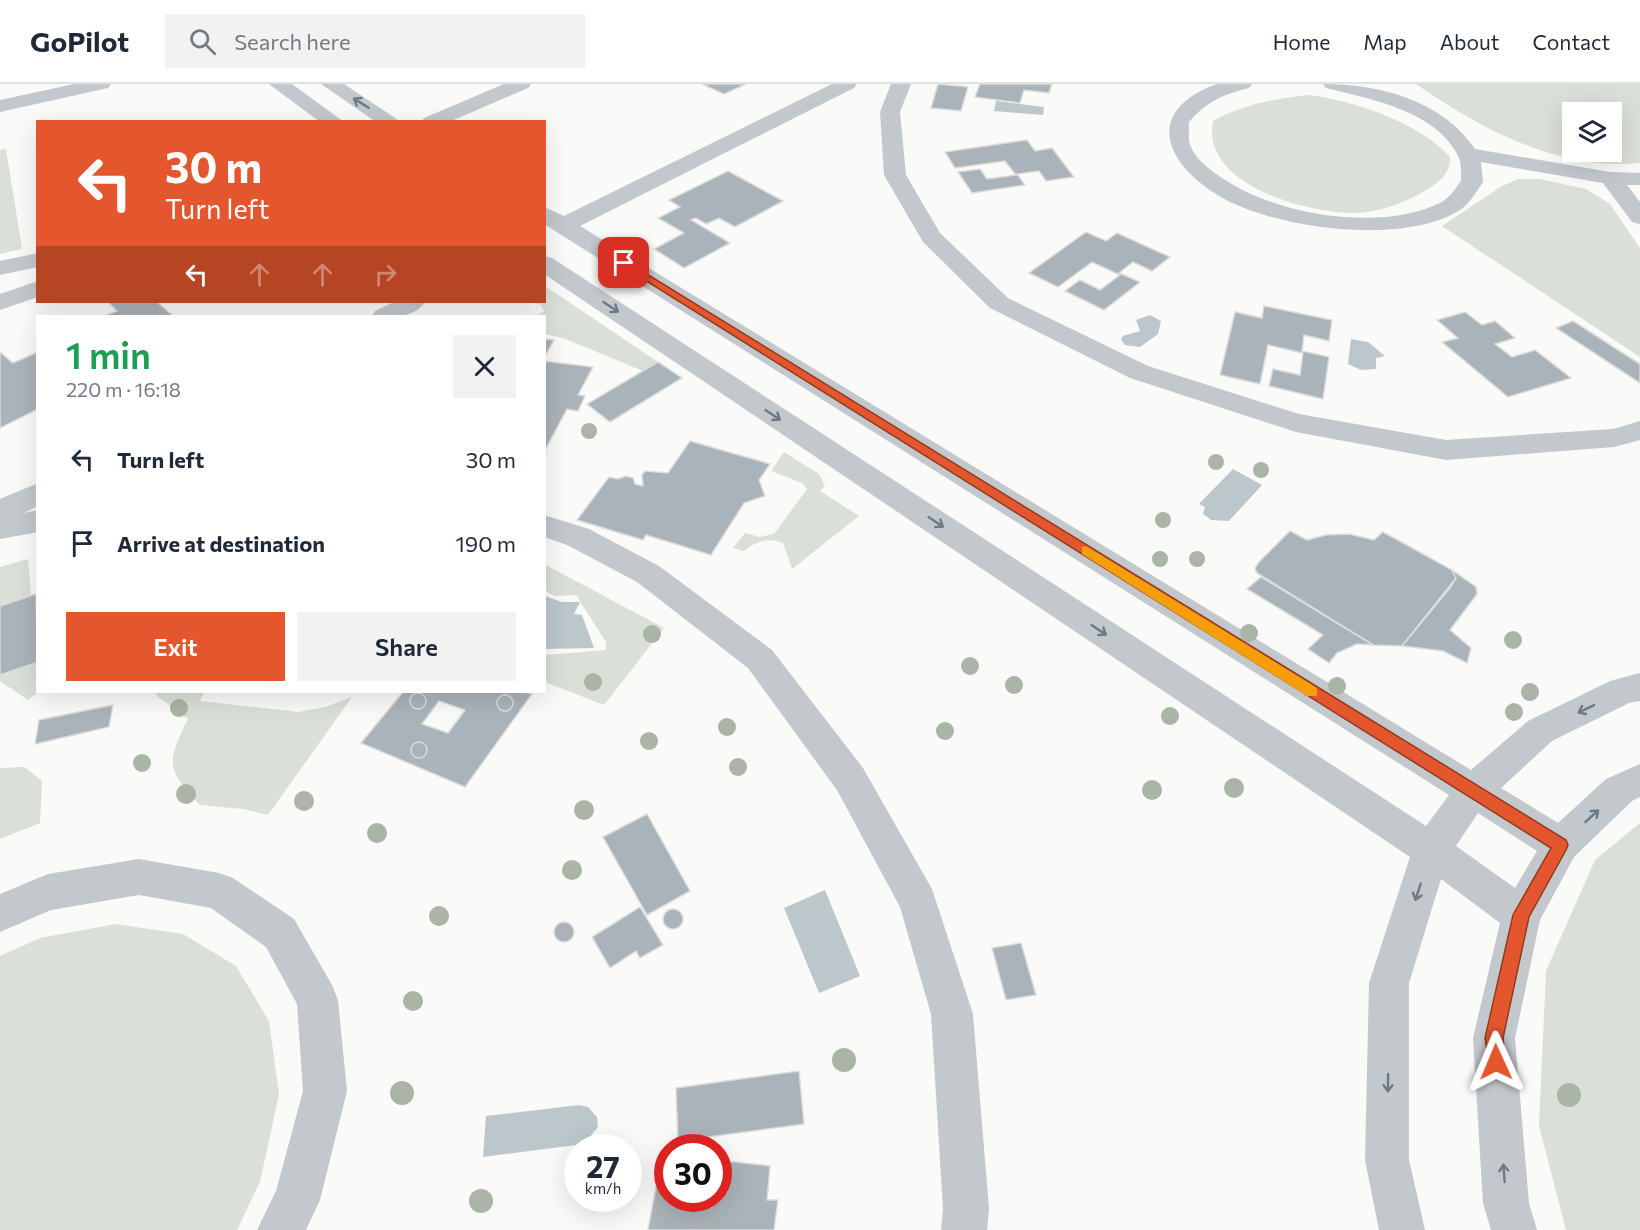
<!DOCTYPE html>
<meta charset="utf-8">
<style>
body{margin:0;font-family:Commissioner,sans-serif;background:#f2f2f3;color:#1f2937;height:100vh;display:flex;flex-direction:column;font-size:22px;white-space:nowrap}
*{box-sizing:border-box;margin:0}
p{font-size:20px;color:#747a83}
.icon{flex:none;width:33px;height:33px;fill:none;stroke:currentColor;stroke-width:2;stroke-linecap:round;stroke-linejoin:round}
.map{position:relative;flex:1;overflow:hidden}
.sheet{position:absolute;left:36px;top:231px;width:510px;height:378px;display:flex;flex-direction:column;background:#fff;border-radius:0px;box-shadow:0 6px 24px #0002}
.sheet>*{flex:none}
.top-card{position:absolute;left:36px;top:36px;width:510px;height:183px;border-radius:0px;box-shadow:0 6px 24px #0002;background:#e4572e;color:#fff;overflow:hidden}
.fabs{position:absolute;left:1562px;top:18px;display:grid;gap:12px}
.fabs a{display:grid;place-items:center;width:60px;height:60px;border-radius:0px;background:#fff;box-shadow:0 6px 24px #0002;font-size:30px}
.speed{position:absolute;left:564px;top:1050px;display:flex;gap:12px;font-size:30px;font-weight:700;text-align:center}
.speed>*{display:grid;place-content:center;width:78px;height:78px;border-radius:50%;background:#fff;box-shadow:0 6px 24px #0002;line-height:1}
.speed small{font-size:15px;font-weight:400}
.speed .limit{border:9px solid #d22;background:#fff;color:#111}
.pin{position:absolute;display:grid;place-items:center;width:51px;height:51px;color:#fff;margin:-26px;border-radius:12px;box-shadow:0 3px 9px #0006}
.me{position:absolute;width:66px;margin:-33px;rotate:359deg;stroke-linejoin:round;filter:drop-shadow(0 0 4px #0008)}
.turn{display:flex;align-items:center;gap:21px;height:126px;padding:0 30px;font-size:27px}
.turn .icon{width:78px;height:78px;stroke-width:2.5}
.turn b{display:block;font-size:42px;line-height:51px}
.lanes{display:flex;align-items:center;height:57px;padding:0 30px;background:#0003;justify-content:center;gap:30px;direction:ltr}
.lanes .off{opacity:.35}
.round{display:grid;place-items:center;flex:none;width:63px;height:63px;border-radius:0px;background:#f2f2f3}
.overview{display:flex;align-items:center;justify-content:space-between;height:102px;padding:0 30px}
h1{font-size:36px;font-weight:600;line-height:45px;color:#1e9e55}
.primary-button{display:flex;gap:12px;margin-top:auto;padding:12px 30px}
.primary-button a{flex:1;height:69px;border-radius:0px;background:#e4572e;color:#fff;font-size:24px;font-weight:600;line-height:69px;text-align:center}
.primary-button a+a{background:#f2f2f3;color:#1f2937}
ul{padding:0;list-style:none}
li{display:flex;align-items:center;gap:18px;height:84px;padding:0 30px}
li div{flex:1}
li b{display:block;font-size:22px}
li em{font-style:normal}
header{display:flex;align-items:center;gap:36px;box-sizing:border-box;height:84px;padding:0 30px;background:#fff;border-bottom:2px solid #e0e1e3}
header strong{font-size:28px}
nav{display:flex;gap:33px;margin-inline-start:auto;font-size:21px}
.search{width:420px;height:54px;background:#f2f2f3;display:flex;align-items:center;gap:15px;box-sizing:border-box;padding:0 21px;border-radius:0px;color:#747a83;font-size:22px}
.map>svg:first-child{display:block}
.green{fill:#dadfd7;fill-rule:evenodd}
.water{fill:#bbc7cb}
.building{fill:#aab3b9;stroke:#dcdcda;stroke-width:1.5;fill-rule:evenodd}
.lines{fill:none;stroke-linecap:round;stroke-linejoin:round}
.minor{fill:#c3c8cc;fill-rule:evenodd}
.tree{fill:#aab4a7}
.oneway{stroke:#6a7a87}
.route{fill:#e4572e;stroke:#94391e;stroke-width:1.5}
.slow{fill:#f59e0b}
</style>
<header>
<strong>GoPilot</strong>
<div class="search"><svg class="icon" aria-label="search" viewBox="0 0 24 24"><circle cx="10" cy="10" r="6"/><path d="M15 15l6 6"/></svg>Search here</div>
<nav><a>Home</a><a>Map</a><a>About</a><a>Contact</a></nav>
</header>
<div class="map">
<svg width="1640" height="1146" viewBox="0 0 1640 1146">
<rect width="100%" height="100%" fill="#fafaf8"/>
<!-- green -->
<g class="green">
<path d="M1416,0H1640V79C1558,87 1481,45 1416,0ZM1572,28H1611V68H1572Z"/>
<path d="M1309,11C1355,17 1418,38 1450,73C1450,91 1439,98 1425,107C1404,119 1380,128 1356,129C1306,129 1201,101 1213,37C1242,20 1276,15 1309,11Z"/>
<polygon points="6,65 22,165 0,170 0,66"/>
<polygon points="1519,95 1540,95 1586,105 1610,120 1640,164 1640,273 1442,142 1502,102"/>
<polygon points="545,202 658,278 643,287 563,254 545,250 544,232 537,232 544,227 541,221 534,218 544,218"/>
<path d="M784,368L819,390L825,402L820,407L859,432L792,485L783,459C768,453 756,457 744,467L733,464L745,449L760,453L774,450L807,405L802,399L771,387Z"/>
<polygon points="28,475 31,512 0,522 0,483"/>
<polygon points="544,480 664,544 604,621 545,598 545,571 606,566 606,558 576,511 555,512 545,507"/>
<polygon points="37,578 38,608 28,616 0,597 0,591"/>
<path d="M156,608H204L200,617L298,628L325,623L352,613L268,731L243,725L200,721C166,684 166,680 188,635L157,612Z"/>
<polygon points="24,683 42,697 40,739 0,755 0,684"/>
<polygon points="1640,739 1640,1146 1566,1146 1539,1042 1546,887 1595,776"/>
<polygon points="116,840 183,850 236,882 269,937 279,1010 260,1098 237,1146 0,1146 0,872 40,854"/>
</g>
<!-- water -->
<g class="water">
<polygon points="996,17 1044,23 1043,31 994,27"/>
<polygon points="1150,231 1161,237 1158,250 1140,263 1125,261 1121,255 1123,252 1140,247 1136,236"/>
<polygon points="1351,255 1368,258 1385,272 1376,274 1376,285 1361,286 1348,280"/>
<polygon points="1233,385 1262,401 1229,437 1211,436 1203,430 1205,423 1199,420"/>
<polygon points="545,512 562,518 580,518 574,530 582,531 594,564 545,565"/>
<polygon points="825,806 860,892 819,909 784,824"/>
<polygon points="579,1021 588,1023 597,1033 598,1043 584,1060 483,1073 486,1032"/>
</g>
<!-- building -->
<g class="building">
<polygon points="702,0 746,0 724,10"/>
<polygon points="938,0 968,3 961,27 931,24"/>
<polygon points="980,0 1052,0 1049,9 1024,6 1020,19 975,13"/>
<polygon points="1027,56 1035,67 1052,64 1074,93 1046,97 1039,87 1017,90 1025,101 972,109 958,88 980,85 987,95 1016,91 1005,77 955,84 945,68"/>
<polygon points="728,87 783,117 735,143 719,134 706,140 696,134 691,136 730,159 684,184 654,165 684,149 658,134 680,123 669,116"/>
<polygon points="1086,148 1106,157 1117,149 1170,173 1152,187 1133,178 1119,189 1140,198 1104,226 1065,207 1080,196 1100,206 1120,191 1092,178 1058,203 1029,189"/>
<polygon points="108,218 157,218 173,232 104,232 117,227"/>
<polygon points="1264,222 1332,236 1329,257 1304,251 1302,267 1329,273 1323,315 1269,302 1273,285 1300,291 1303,269 1268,261 1260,300 1220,291 1235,228 1262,234"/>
<polygon points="1465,228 1482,241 1495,237 1515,254 1495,260 1512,273 1535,266 1571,294 1508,313 1442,258 1458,254 1437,236"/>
<polygon points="1573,237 1640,280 1640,299 1556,244"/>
<polygon points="544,255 554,256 544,274"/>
<polygon points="0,268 13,279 38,268 38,325 0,344"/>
<polygon points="544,277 593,283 578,311 585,312 578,327 567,325 544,368"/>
<polygon points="658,278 682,294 610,338 587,320"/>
<polygon points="690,357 770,380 759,396 765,412 744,419 711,471 646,451 643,456 577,436 609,393 618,395 626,392 633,394 635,400 643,402 642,391 645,387 668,389"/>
<polygon points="1290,447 1307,456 1326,451 1349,450 1374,456 1383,448 1452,486 1456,494 1402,562 1373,561 1257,489 1255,484 1259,478"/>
<polygon points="1452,486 1476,503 1477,510 1450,546 1471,564 1467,579 1443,567 1402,562 1450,504 1456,494"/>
<polygon points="1261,493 1373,561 1357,560 1337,569 1329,579 1308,565 1323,551 1247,505"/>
<polygon points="36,510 38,578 0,591 0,522"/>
<path d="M403,608H525L532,610L465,703L361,659ZM439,617L465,626L448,649L422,640Z"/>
<circle cx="418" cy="617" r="8"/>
<circle cx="505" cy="619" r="8"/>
<polygon points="113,621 109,643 35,660 39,636"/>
<circle cx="419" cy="666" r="8"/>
<polygon points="647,730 690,807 647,831 603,753"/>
<polygon points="640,823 663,861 640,874 636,867 610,884 592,853"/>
<circle cx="673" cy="835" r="10"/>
<circle cx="564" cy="848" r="10"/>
<polygon points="1021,859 1036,911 1006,916 992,864"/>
<polygon points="799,987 804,1040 678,1057 676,1004"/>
<polygon points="662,1070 668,1071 668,1114 718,1114 718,1076 770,1082 767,1116 778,1116 774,1146 648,1146"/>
</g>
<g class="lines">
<!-- minor -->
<g class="minor">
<polygon points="74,0 111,0 108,4 0,28 0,16"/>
<polygon points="269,0 292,0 344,38 320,38"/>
<polygon points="321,0 344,0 401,38 376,38"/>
<polygon points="504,0 531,0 528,4 449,38 421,38 424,34"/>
<path d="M832,0H857L854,4L580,142L1471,686L1528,637L1610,597L1640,589V617L1629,619L1552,657L1501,704L1558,739L1606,695L1640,680V713L1632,717L1574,773L1540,836L1515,954L1529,1119L1537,1146H1491L1483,1119L1473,954L1500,839L1441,795L1409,899V1076L1425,1146H1379L1365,1076L1369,899L1410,773L544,190V172L552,174L1426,742L1449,711L544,140V123L564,132ZM1478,729L1537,767L1515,804L1456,762Z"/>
<polygon points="891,0 911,0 900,28 906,91 940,149 1008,214 1148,282 1299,330 1446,356 1613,345 1640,337 1640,356 1614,363 1446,376 1296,348 1130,294 990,224 923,158 884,91 880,28"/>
<path d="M1217,0H1252L1249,4C1224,10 1206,18 1189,38C1189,45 1188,54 1190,61C1195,75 1210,86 1222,94C1276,131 1382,149 1442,118C1450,113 1456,104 1461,97C1461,88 1462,78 1457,70C1434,26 1369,15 1326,4L1323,0C1379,0 1442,16 1475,65L1610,88L1640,89V101H1627L1640,118V140L1632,138L1603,99L1481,78L1483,98C1477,107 1469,120 1460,126C1403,162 1276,145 1221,113C1165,81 1142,27 1217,0Z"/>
<polygon points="38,169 38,183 0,191 0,177"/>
<polygon points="38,197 38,213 0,226 0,210"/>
<path d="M394,218H425C414,235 389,234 372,232L375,227Z"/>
<polygon points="38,399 38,422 24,429 38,426 38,448 0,455 0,415"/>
<polygon points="544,431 589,445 659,482 772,566 863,684 932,805 973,930 989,1125 987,1146 941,1146 943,1125 931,930 900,823 837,706 748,584 637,498 567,461 544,453"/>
<polygon points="139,775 219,789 233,794 294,835 332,901 338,916 347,1007 320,1116 306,1146 257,1146 276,1107 303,1007 297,920 266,863 211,824 139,811 51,826 0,848 0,810 48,790"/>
</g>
</g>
<!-- trees -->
<g class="tree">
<circle cx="589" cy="347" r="8"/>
<circle cx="1216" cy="378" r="8"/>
<circle cx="1261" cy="386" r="8"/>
<circle cx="1163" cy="436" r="8"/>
<circle cx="1160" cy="475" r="8"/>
<circle cx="1197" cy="475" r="8"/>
<circle cx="1249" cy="549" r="9"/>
<circle cx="652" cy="550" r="9"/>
<circle cx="1513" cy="556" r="9"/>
<circle cx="970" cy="582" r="9"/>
<circle cx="593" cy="598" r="9"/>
<circle cx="1014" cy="601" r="9"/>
<circle cx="1337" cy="602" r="9"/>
<circle cx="1530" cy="608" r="9"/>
<circle cx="179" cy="624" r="9"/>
<circle cx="1514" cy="628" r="9"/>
<circle cx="1170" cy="632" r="9"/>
<circle cx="727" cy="643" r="9"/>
<circle cx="945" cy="647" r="9"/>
<circle cx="649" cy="657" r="9"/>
<circle cx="142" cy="679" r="9"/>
<circle cx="738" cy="683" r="9"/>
<circle cx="1234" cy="704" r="10"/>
<circle cx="1152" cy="706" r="10"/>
<circle cx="186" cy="710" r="10"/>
<circle cx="304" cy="717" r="10"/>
<circle cx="584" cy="726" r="10"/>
<circle cx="377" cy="749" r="10"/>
<circle cx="572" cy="786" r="10"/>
<circle cx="439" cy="832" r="10"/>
<circle cx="413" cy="917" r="10"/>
<circle cx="844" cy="976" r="12"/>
<circle cx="402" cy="1009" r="12"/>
<circle cx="1569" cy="1011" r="12"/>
<circle cx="481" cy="1117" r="12"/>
</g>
<!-- one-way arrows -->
<defs><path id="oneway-shaft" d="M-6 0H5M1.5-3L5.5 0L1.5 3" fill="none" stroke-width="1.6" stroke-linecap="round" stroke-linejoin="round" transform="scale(1.5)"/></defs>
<g class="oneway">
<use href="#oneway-shaft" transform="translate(361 19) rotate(-148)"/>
<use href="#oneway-shaft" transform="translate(611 223) rotate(34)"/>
<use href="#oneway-shaft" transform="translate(773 331) rotate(34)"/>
<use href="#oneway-shaft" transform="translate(936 438) rotate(34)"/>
<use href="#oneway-shaft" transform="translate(1099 546) rotate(34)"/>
<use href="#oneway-shaft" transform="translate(1586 625) rotate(154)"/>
<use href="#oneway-shaft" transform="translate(1592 732) rotate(-43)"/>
<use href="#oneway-shaft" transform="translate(1418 808) rotate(108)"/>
<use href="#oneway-shaft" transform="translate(1388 999) rotate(91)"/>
<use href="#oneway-shaft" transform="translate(1504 1089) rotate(-94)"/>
</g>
<!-- route -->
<polygon class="route" points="624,176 1566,756 1568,761 1566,766 1529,833 1503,954 1505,978 1502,984 1496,987 1490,984 1485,954 1513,831 1551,764 621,181 621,177"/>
<!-- slow -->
<polygon class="slow" points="1086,462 1317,604 1317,612 1307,612 1082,470 1082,463"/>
</svg>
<div class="fabs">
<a><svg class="icon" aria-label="layers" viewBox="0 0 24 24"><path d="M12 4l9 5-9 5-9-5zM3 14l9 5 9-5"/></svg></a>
</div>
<div class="speed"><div>27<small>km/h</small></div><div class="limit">30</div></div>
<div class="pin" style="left:624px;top:179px;background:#d93025"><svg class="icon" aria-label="arrive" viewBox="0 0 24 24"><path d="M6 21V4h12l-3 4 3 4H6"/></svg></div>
<svg class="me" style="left:1496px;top:978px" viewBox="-20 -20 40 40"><path d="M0-17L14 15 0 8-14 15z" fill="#e4572e" stroke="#fff" stroke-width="4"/></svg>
<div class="top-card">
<div class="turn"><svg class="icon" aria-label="left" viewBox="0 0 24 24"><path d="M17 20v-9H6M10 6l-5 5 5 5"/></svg><div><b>30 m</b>Turn left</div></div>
<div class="lanes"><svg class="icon" aria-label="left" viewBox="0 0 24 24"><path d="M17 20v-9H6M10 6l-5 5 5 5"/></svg><svg class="icon off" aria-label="ahead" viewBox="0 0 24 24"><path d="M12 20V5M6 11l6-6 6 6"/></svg><svg class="icon off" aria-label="ahead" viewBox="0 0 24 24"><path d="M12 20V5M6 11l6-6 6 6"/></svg><svg class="icon off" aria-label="right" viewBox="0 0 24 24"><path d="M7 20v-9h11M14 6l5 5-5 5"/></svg></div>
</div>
<section class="sheet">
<div class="overview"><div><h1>1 min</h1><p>220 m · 16:18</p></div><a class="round"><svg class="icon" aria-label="close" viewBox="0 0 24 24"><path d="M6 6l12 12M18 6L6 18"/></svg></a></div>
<ul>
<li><svg class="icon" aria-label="left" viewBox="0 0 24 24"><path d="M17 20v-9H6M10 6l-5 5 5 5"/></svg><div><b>Turn left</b></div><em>30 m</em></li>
<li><svg class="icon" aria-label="arrive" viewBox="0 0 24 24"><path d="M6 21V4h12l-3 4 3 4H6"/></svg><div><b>Arrive at destination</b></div><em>190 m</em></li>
</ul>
<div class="primary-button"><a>Exit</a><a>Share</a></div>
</section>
</div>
